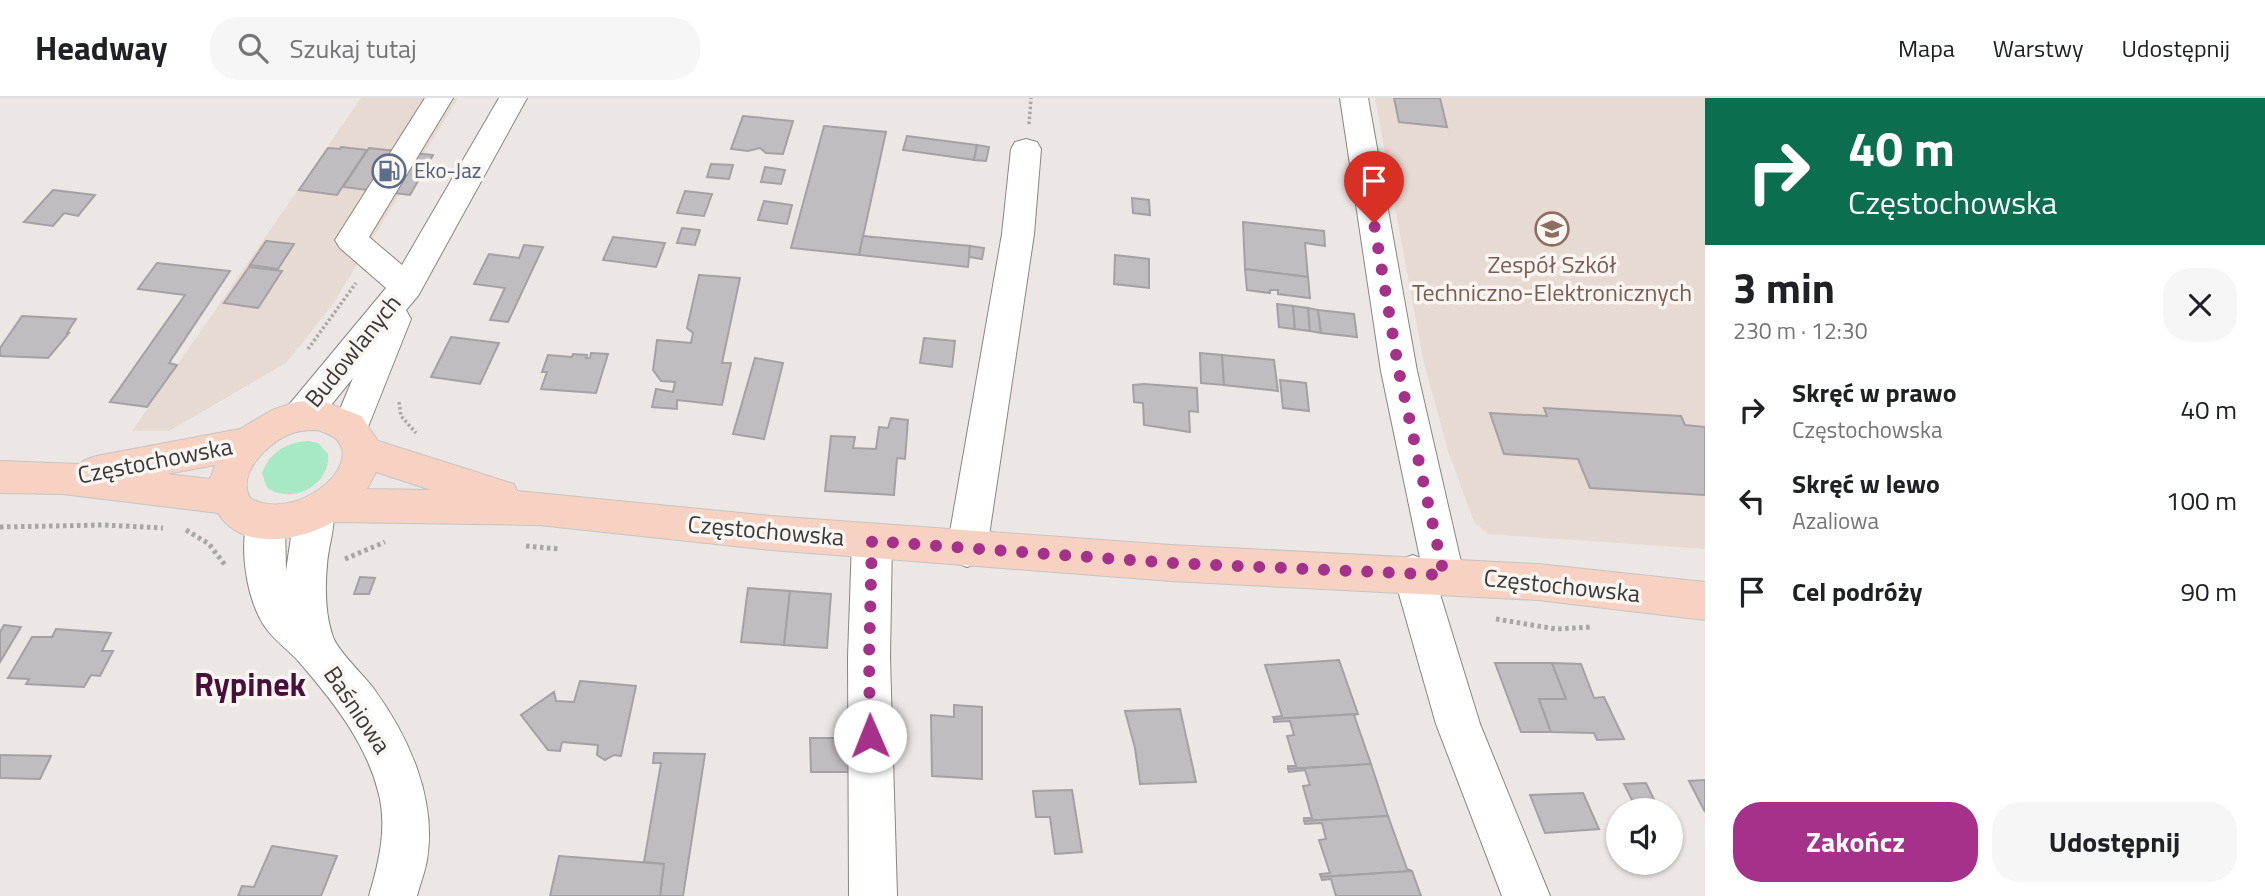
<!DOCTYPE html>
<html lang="pl">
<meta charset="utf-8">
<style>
body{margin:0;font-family:"Titillium Web",sans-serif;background:#f6f6f6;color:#202124;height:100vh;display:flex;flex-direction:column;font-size:26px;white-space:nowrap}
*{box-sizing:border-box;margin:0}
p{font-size:23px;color:#757577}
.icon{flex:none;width:38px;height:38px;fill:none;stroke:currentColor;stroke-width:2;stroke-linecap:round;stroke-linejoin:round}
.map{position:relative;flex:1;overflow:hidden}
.side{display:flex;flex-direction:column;background:#fff;width:560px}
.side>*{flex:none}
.banner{background:#0b6e4f;color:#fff;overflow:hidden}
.controls{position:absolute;left:1606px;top:700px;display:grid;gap:14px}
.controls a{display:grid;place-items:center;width:77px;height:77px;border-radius:50%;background:#fff;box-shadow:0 2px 5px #0004;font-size:35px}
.pin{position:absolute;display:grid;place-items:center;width:60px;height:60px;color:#fff;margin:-72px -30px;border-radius:50% 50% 50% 0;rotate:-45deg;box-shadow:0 0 7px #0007}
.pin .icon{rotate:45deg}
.me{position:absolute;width:77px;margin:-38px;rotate:359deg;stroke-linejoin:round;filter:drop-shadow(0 0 5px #0008)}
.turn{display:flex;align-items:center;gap:24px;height:147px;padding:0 28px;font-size:32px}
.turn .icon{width:91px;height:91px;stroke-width:2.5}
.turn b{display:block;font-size:49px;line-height:60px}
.round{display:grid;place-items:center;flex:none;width:74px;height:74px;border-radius:28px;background:#f6f6f6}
.head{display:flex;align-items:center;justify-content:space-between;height:119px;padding:0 28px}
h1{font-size:42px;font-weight:700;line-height:52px}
.primary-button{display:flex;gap:14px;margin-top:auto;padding:14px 28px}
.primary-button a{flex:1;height:80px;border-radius:28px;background:#a6318b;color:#fff;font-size:28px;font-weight:700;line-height:80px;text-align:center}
.primary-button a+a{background:#f6f6f6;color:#202124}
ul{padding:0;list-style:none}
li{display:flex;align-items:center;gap:21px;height:91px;padding:0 28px}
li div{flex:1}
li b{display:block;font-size:26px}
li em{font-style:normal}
header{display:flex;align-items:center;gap:42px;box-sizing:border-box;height:98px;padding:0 35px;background:#fff;border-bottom:2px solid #e0e0e0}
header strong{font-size:33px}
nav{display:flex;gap:38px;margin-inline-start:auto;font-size:24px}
.search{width:490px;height:63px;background:#f6f6f6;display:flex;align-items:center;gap:18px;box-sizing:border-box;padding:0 24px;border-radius:28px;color:#757577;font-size:26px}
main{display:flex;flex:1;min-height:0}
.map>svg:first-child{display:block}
.built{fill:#e6dad2}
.green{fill:#a6e9c4}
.building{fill:#c1bcbf;stroke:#a5a0a3;stroke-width:2}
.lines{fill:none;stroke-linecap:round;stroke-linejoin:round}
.minor-casing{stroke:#8a8582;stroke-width:2}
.major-casing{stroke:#c4c4c3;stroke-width:2}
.path-far1{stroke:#aaa6a4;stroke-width:3.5;stroke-dasharray:2.5 2.5;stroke-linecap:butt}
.path{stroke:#aaa6a4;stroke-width:5;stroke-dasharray:3.5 3.5;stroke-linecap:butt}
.minor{fill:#fff;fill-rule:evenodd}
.major{fill:#f7d2c2;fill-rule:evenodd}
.route{stroke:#a6318b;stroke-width:12;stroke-dasharray:0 21.6}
.labels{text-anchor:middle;stroke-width:7;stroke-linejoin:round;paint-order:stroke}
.far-service-label{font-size:21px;fill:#4e5e75;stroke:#faf5f1;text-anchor:start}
.education-label{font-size:24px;fill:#785e54;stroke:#faf5f1}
.street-label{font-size:24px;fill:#3b3938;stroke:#faf5f1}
.district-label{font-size:32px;font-weight:bold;fill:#470f3a;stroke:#faf5f1}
</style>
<header>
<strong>Headway</strong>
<div class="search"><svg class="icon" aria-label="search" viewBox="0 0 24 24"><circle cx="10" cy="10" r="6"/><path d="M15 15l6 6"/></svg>Szukaj tutaj</div>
<nav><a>Mapa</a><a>Warstwy</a><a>Udostępnij</a></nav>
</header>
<main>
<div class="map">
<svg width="1705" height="798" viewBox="0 0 1705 798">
<rect width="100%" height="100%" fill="#ece7e4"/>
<!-- built -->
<g class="built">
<polygon points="361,0 458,0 333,206 286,265 169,333 132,333"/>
<polygon points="1375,0 1705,0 1705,451 1488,436 1474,424 1448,353 1423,261"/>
</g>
<!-- green -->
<path class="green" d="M309,343L318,345L328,356C331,387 292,407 267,390L262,375C270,354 287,344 309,343Z"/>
<!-- building -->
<g class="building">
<polygon points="1394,0 1440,0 1447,29 1399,24"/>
<polygon points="743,18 793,23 783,56 766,55 760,50 748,53 731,51"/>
<polygon points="824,28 886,34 859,157 791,150"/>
<polygon points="907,38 977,47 974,62 903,52"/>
<polygon points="977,47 989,49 986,63 974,62"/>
<polygon points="341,49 367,52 337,97 299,92 328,50 340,51"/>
<polygon points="369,50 433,57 410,97 343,89"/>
<polygon points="711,66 733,67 729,81 707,79"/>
<polygon points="765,69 785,72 781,86 761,84"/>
<polygon points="53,92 95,97 78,118 64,115 53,128 24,124"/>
<polygon points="685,93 712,96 704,118 677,115"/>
<polygon points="1132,100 1149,102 1150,117 1133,115"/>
<polygon points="764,103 792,107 787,126 758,122"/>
<polygon points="1243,124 1324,133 1325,148 1305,145 1308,179 1245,171"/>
<polygon points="682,130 700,132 695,147 677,145"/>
<polygon points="863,138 970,148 968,169 859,157"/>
<polygon points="613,139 665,145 656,169 603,162"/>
<polygon points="266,143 294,146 278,171 250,167"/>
<polygon points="524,147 543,149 508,224 490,222 505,190 474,186 489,156 519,160"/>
<polygon points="970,148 984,150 982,161 969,159"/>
<polygon points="1115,157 1149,161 1149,190 1114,186"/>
<polygon points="157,165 230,173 169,265 177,267 147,309 110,304 185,197 138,191"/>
<polygon points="249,169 282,173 258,210 224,205"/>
<polygon points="1245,171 1308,179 1310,200 1278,196 1278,192 1270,192 1270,195 1247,192"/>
<polygon points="699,177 740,180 722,265 731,265 722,307 677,302 677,311 652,309 656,291 673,294 675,284 661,283 653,272 657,242 691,245 693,235 687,230"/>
<polygon points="1277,206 1293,208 1295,231 1279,229"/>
<polygon points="1293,208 1308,210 1310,233 1295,231"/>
<polygon points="1308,210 1318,212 1321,235 1310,233"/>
<polygon points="1318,212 1354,216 1357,239 1321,235"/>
<polygon points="22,218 76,221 67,235 69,235 48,260 0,258 0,250"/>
<polygon points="451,239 499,245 480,286 431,279"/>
<polygon points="924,240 955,243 952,269 920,265"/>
<polygon points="591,255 608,256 596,295 541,291 547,274 542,274 548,257 572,259 573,256 587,257 586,260 590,260"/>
<polygon points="1200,255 1222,257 1224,287 1201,285"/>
<polygon points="1222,257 1274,262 1278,293 1224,287"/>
<polygon points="755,260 783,265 764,341 733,336"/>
<polygon points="1280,282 1306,285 1309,313 1283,310"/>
<polygon points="1144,286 1197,290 1198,314 1189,313 1190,334 1144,327 1143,305 1134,304 1133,287"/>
<polygon points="1544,310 1681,318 1685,327 1705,329 1705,397 1590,390 1578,361 1504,356 1490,315 1547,318"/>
<polygon points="891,320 908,322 905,361 897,360 894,397 825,393 831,338 855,339 853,350 876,351 879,329 888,330"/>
<polygon points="360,479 375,480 369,496 354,496"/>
<polygon points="748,490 790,493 784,547 741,544"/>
<polygon points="790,493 831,496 827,550 784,547"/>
<polygon points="4,527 21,529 0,564 0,534"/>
<polygon points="56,531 111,535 102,553 113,553 100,578 91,577 84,589 26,586 29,581 8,580 32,539 52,539"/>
<polygon points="1339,562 1358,616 1274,621 1273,619 1282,618 1265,567"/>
<polygon points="1495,565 1552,565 1566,601 1539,601 1551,634 1521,634"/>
<polygon points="1552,565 1581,566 1594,600 1604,599 1624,641 1597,642 1594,635 1551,634 1539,601 1566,601"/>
<polygon points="580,583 636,588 621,658 614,657 605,662 597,657 598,647 562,644 560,653 548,652 521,617 554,594 556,603 574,604"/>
<polygon points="954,607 982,609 982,681 932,678 931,617 954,619"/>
<polygon points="1180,611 1196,684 1140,686 1135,650 1125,613"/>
<polygon points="1358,616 1354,617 1371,666 1288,671 1288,668 1296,668 1287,638 1294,637 1290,623 1274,624 1274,621"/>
<polygon points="810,640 853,640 852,674 811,674"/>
<polygon points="654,655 705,656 683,798 660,798 664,766 644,764 661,665 653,665"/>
<polygon points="0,657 51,658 40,681 0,680"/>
<polygon points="1371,666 1388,718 1304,723 1304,720 1312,720 1303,688 1310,687 1305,672 1289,674 1288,671"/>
<polygon points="1705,682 1705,714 1689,683"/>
<polygon points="1646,685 1659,712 1637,712 1624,686"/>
<polygon points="1072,692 1082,754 1055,756 1050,719 1036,719 1033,693"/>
<polygon points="1583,695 1599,731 1545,735 1530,697"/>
<polygon points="1388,718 1407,771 1412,773 1321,779 1320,776 1330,775 1319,742 1326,741 1322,725 1305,726 1304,723"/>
<polygon points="272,748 337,758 321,798 238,798 242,788 254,789"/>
<polygon points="559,758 664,766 660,798 550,798"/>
<polygon points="1412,773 1421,798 1336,798 1331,781 1322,782 1321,779"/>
</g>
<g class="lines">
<defs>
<g id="minor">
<polygon points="425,0 453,0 369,139 402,167 499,0 527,0 418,198 406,212 411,221 364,339 351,343 338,339 333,328 353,280 314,328 301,333 288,328 283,318 288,308 386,190 340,150 335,142"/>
<polygon points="1340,0 1368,0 1417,273 1464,477 1458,490 1444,495 1439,493 1480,626 1550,798 1502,798 1436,626 1393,475 1399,462 1413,457 1420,460 1381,273"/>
<polygon points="1026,41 1037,44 1041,51 1034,136 987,451 981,463 967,469 953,463 947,451 1002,136 1011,51 1015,44"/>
<path d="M316,399L330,404C339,423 328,446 327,467C325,489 325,514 332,536C336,552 364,577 374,591C409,639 437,701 427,762C425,774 420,786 417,798H369C379,764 388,728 378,693C366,645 332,602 300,565C289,552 273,542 263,526C246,498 237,443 251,413L265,408L279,413L285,425L286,473L292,432L302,404Z"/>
<polygon points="872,426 886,431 892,443 890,559 897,798 849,798 848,559 852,443 858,431"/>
</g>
<path id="major" d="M320,302L361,318L378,343L514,386L517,393L771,418L1171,447L1538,466L1705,484V522L1538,502L1171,483L771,452L539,427L333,424C300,443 242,454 218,415L63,396L0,395V363L81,366L83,363L96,358L240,331L272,312L296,304ZM318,332C325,335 333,337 337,342C363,371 293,425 250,400C236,375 269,344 290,336C299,332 309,332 318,332ZM215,367L210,381L167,376ZM376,374L431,392L367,391Z"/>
</defs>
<!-- minor casing -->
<use href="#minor" class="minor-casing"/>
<!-- major casing -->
<use href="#major" class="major-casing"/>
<!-- path-far1 -->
<g class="path-far1">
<polyline points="1029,26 1031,0"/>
<polyline points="308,251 356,185"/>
<polyline points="399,304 401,318 416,335"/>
</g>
<!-- path -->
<g class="path">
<polyline points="0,429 104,427 163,430"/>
<polyline points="186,432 209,446 225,467"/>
<polyline points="526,448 559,451"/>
<polyline points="345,461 385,444"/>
<polyline points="1496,521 1556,531 1592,529"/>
</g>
<!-- minor -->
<use href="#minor" class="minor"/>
<!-- major -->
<use href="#major" class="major"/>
</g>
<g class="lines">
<!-- route -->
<polyline class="route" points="870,638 869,559 872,443 1171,465 1444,477 1399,274 1374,125"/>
</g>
<!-- icons -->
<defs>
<symbol id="fuel-ring" viewBox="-11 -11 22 22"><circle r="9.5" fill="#faf5f1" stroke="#5c6f8a" stroke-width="1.5"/><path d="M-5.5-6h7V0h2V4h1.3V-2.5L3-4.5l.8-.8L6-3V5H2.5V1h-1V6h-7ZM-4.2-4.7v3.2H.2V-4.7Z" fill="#5c6f8a"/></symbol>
<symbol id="school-ring" viewBox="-11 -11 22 22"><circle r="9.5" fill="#faf5f1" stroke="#8d6e63" stroke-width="1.5"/><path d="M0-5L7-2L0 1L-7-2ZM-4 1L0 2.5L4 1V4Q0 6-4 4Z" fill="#8d6e63"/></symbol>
</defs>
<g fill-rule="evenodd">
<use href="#fuel-ring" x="370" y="54" width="38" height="38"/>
<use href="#school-ring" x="1533" y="112" width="38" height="38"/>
</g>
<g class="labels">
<!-- far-service labels -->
<g class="far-service-label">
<text x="414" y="80">Eko-Jaz</text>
</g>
<!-- education labels -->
<g class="education-label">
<text x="1552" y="175">Zespół Szkół<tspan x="1552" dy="28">Techniczno-Elektronicznych</tspan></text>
</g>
<!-- street labels -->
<g class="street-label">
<text transform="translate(353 253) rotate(-51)" y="8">Budowlanych</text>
<text transform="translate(155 363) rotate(-11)" y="8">Częstochowska</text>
<text transform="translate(766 433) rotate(5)" y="8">Częstochowska</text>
<text transform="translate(1562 488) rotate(6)" y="8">Częstochowska</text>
<text transform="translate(357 612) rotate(56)" y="8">Baśniowa</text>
</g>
<!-- district labels -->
<g class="district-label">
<text x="250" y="598">Rypinek</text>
</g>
</g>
</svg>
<div class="controls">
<a><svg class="icon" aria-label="sound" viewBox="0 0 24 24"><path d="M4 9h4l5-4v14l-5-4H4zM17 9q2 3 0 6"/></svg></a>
</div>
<div class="pin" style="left:1374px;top:125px;background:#d93025"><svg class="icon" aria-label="arrive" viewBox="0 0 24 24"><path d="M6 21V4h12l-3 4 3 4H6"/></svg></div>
<svg class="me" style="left:870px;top:638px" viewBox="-20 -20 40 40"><circle r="19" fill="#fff"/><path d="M0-13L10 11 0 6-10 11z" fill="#a6318b"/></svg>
</div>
<section class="side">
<div class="banner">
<div class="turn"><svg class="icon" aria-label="right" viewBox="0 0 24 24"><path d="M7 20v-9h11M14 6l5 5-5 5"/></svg><div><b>40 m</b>Częstochowska</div></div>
</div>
<div class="head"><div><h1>3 min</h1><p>230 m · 12:30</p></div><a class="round"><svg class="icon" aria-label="close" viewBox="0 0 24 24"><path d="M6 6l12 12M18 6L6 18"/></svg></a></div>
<ul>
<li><svg class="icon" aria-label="right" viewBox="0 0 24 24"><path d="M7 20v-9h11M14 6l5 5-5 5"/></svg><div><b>Skręć w prawo</b><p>Częstochowska</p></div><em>40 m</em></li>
<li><svg class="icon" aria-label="left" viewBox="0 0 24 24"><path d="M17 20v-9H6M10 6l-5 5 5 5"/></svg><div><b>Skręć w lewo</b><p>Azaliowa</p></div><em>100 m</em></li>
<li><svg class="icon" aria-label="arrive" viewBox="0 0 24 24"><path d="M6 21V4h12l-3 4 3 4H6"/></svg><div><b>Cel podróży</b></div><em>90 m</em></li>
</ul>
<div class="primary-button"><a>Zakończ</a><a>Udostępnij</a></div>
</section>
</main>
